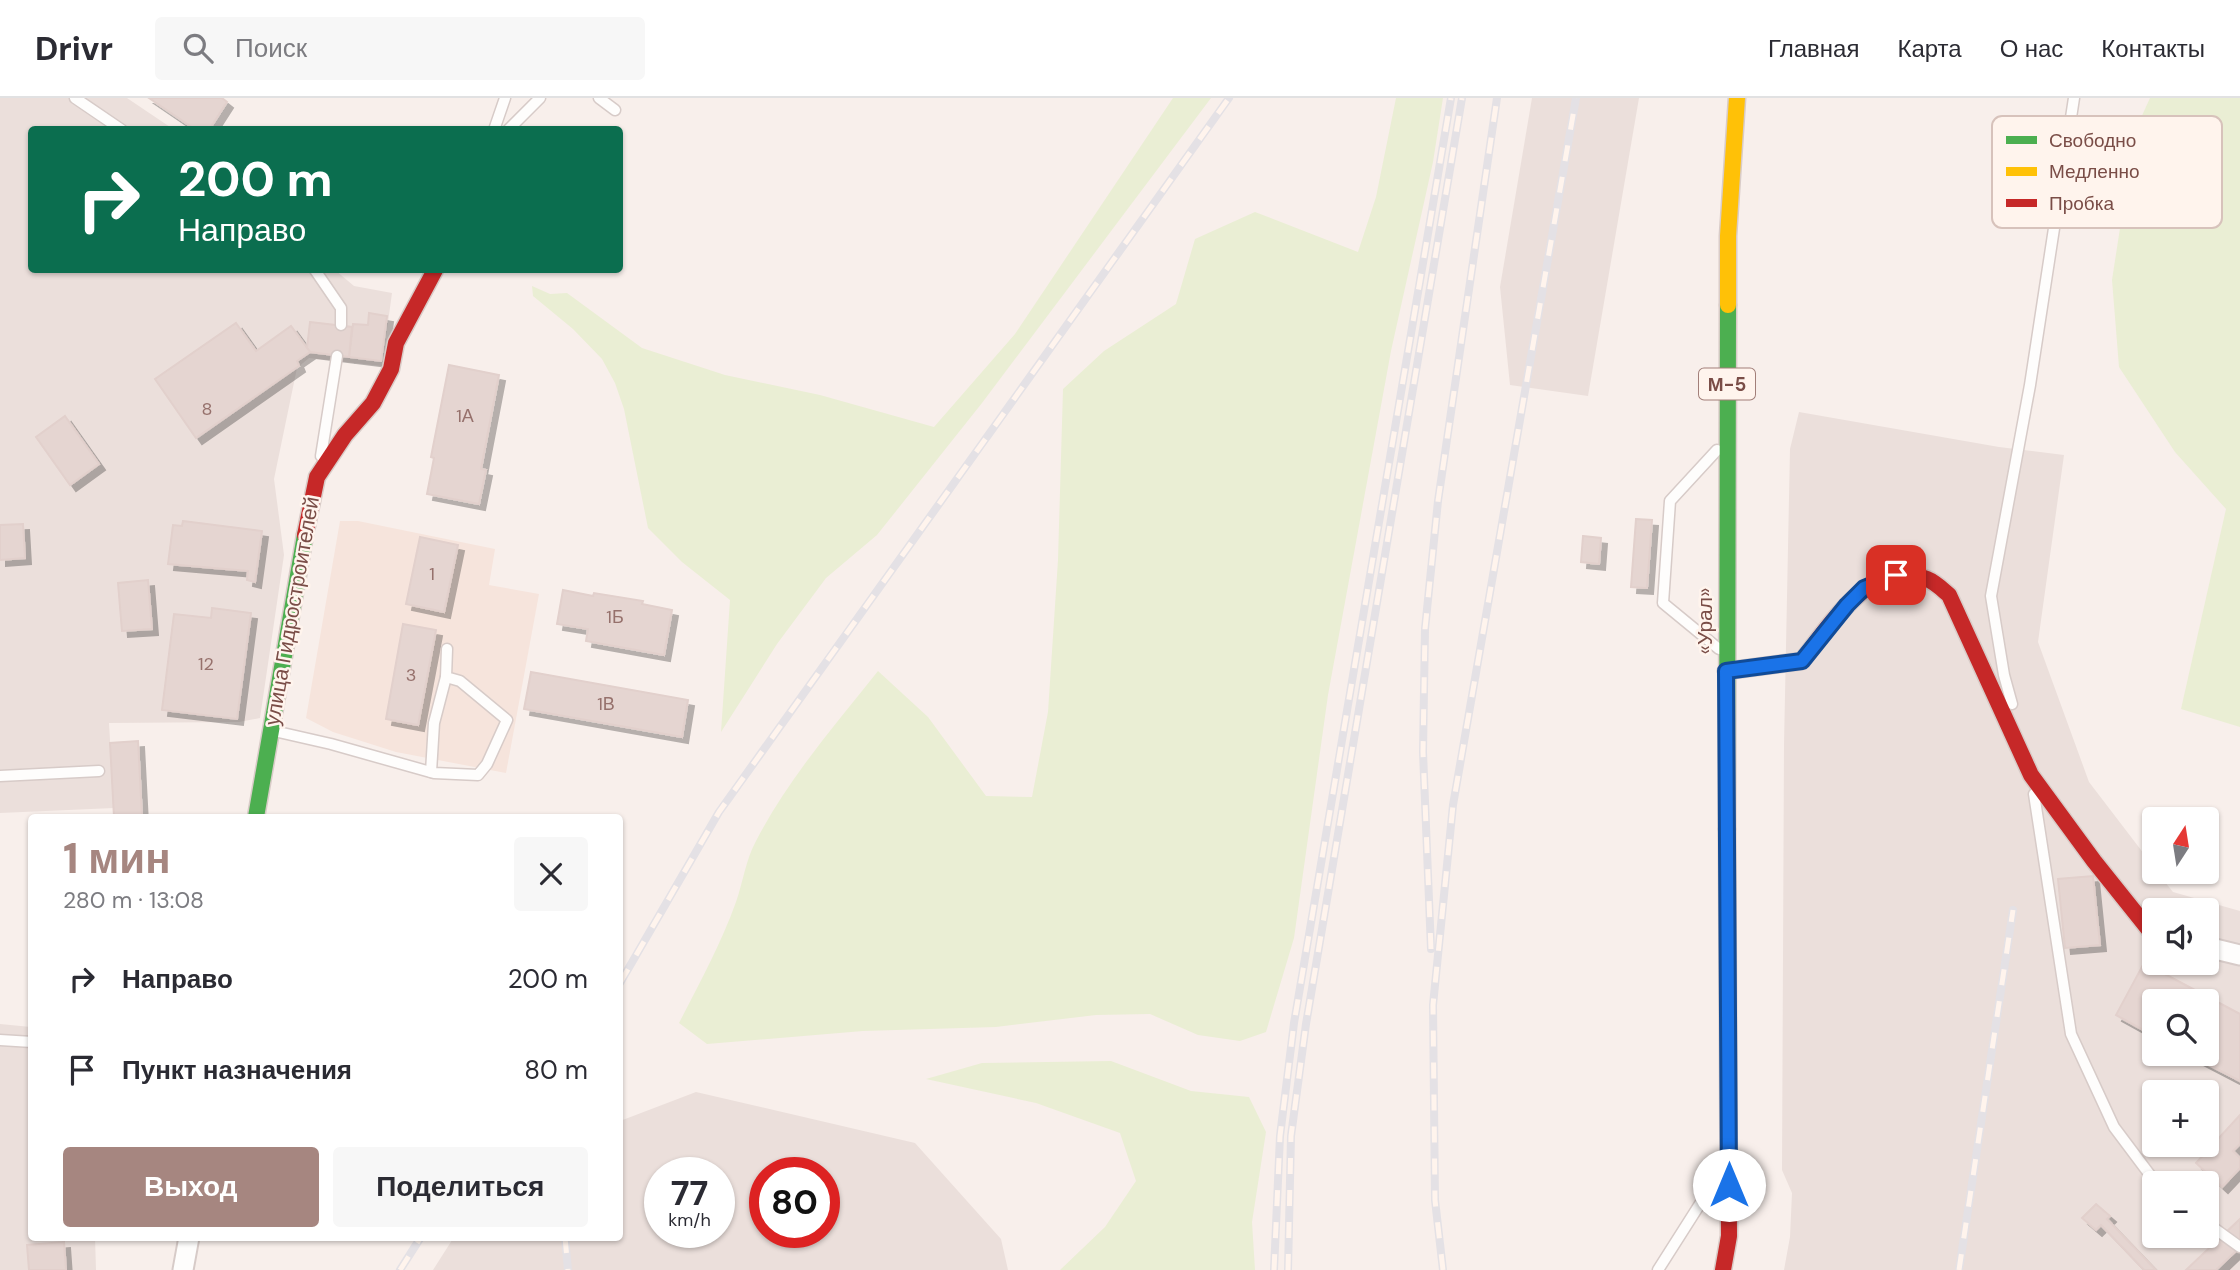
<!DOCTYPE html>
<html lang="ru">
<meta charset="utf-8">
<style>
body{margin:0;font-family:"DM Sans",sans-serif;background:#f7f7f7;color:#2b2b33;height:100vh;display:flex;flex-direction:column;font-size:26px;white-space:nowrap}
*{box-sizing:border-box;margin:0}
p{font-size:23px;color:#7c7c81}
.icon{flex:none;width:38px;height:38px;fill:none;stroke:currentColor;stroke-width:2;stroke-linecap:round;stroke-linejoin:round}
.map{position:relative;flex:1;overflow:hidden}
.drawer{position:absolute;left:28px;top:716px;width:595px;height:427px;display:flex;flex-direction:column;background:#fff;border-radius:7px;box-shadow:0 2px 5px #0004}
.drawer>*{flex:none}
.hud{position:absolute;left:28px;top:28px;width:595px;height:147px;border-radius:7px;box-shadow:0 2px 5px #0004;background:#0b6e4f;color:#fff;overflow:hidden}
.needle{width:46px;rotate:12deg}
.buttons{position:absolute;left:2142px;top:709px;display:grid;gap:14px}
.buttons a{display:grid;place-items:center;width:77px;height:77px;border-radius:7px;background:#fff;box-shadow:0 2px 5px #0004;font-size:35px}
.speed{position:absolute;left:644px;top:1059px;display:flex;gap:14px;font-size:35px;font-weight:700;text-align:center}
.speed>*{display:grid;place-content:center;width:91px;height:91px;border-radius:50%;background:#fff;box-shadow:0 2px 5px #0004;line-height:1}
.speed small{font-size:18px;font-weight:400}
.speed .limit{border:10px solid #d22;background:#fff;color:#111}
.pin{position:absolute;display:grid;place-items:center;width:60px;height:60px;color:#fff;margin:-30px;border-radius:14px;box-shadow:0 4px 10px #0006}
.me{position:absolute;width:77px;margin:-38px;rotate:0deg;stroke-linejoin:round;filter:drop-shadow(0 0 5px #0008)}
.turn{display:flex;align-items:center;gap:24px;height:147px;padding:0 35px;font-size:32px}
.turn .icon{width:91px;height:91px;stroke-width:2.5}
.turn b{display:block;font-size:49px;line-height:60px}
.round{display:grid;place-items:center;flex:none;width:74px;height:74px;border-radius:7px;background:#f7f7f7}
.overview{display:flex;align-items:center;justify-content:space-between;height:119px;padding:0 35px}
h1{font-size:42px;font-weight:800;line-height:52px;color:#a68680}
.cta{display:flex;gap:14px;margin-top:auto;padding:14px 35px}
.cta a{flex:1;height:80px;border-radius:7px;background:#a68680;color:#fff;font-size:28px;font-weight:800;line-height:80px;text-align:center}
.cta a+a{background:#f7f7f7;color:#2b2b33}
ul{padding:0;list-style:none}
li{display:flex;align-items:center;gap:21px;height:91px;padding:0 35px}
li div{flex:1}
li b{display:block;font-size:26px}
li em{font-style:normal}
header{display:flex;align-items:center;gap:42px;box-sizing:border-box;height:98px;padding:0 35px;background:#fff;border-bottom:2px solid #e1e1e2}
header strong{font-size:33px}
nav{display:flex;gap:38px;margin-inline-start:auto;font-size:24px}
.search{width:490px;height:63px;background:#f7f7f7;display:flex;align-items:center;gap:18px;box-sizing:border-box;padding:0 24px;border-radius:7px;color:#7c7c81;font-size:26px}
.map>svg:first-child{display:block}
.residential{fill:#f6e4dc}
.industrial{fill:#ebdfdb;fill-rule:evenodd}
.green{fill:#eaeed4}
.building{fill:#e5d5d1;stroke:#e2d0cc;stroke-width:2;filter:url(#shadow)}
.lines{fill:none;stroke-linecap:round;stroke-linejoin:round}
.lane-casing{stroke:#d7cbc8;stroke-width:13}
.street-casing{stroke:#d7cbc8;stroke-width:23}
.fast-casing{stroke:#d9ccc8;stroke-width:19}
.slow-casing{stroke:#d9ccc8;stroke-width:19}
.jam-casing{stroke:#d9ccc8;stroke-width:19}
.lane{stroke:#fefdfc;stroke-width:10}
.street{stroke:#fefdfc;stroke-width:19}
.fast{stroke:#4caf50;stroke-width:16}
.slow{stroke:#ffc107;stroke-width:16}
.jam{stroke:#c62828;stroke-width:16}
.rail-casing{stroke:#e4e1e5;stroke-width:8}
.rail{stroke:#fff4ed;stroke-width:5;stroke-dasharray:16;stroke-linecap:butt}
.route-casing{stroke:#114b97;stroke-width:18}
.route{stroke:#1a73e8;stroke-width:12}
.labels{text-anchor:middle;stroke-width:5;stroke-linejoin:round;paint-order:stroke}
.number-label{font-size:18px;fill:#96716c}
.shield{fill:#fff4ed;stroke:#a27f79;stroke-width:2}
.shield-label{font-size:19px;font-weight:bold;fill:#7a4d47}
.street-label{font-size:21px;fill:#7a4d47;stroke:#fff4ed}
.key{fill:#fff4ed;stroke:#d7c2bb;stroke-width:2}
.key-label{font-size:19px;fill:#7a4d47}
</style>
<header>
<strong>Drivr</strong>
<div class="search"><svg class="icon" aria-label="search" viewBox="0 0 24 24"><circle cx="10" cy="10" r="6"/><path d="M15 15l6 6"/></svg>Поиск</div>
<nav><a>Главная</a><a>Карта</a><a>О нас</a><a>Контакты</a></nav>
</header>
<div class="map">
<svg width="2240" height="1172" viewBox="0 0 2240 1172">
<defs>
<filter id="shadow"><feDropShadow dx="6" dy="6" stdDeviation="0" flood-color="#0004"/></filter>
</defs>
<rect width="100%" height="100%" fill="#f8efeb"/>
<!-- residential -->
<polygon class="residential" points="340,423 358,423 495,451 489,487 539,496 506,675 396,654 333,634 306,620"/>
<!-- industrial -->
<g class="industrial">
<polygon points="0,0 127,0 173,31 32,32 32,172 335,172 354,188 392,195 382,268 309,260 297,270 274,381 284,457 260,620 239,624 109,625 114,710 0,715"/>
<polygon points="1532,0 1639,0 1588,298 1510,287 1500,189"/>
<path d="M1799,314L1999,349L2064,357L2038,544L2089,684L2154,769V774H2157L2173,794L2240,813V1172H1784L1790,1139L1792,1095L1782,1072L1784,647L1790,351ZM2154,812H2207V864H2154ZM2154,903H2207V956H2154ZM2154,994H2207V1046H2154ZM2154,1085H2207V1138H2154Z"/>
<polygon points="0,926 31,929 32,1139 95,1139 96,1172 0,1172"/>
<path d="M696,994L915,1045L1001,1141L1008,1172H433L454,1139H620V1023ZM719,1074V1134H660V1074ZM765,1074H824V1134H765Z"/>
</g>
<!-- green -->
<g class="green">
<polygon points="1173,0 1211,0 982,305 877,437 826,480 777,546 721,634 730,502 682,464 648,430 624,311 615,285 602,261 573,231 533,198 532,188 550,196 567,195 642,250 725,277 820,297 934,329 1015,236"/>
<path d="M1396,0H1443L1433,64L1391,253L1328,597L1294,840L1266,934L1240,943L1198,937L1150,916L1096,917L996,929L863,933L707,946L679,925C699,886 721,846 736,804C743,784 746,761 756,743C788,681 835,627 878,573L928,619L986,698L1032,699L1048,614L1058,462L1063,291L1104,253L1176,206L1195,141L1255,114L1358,154L1376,99Z"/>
<polygon points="2150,0 2240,0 2240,629 2181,611 2226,411 2175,354 2119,269 2112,182 2135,33"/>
<polygon points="1111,963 1191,993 1249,999 1266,1034 1252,1124 1255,1172 1060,1172 1105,1129 1136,1083 1120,1035 1036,1005 926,981 982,965"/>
</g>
<!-- building -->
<g class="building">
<polygon points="149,0 222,0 227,4 209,32 196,32"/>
<polygon points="369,215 387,218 381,263 349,259 353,226 368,227"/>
<polygon points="310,224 352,229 349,259 310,254 307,250"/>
<polygon points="236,225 256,253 291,228 310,254 297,263 299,268 196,340 155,281"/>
<polygon points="449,267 499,277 481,371 486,372 479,406 427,396 434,360 431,359"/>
<polygon points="65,318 99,366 70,387 36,339"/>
<polygon points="1636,421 1652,422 1647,490 1631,489"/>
<polygon points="183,423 262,433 255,484 247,482 248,473 168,466 173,427 182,428"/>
<polygon points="23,426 25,460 0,462 0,427"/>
<polygon points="1583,438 1601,440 1599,466 1581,464"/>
<polygon points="420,439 458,447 444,514 406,506"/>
<polygon points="148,482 152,531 122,533 118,485"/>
<polygon points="563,492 593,498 594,495 643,503 642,506 672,512 664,557 586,543 588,531 557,526"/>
<polygon points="212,510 251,515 237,621 162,612 174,516 211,520"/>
<polygon points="403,526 436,532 418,627 386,621"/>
<polygon points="531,574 688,602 682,639 524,611"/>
<polygon points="138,643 142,719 114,719 110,645"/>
<polygon points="2093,778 2100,847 2065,850 2058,781"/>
<polygon points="2144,865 2240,916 2240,983 2188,956 2207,956 2207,903 2154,903 2154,938 2116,917"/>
<polygon points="2240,1017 2240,1046 2233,1053 2240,1060 2240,1070 2222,1089 2196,1065"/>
<polygon points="2096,1106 2110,1118 2107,1121 2156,1172 2144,1172 2101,1127 2096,1132 2082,1120"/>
<polygon points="2240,1121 2240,1149 2216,1172 2186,1172"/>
<polygon points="64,1144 66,1172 29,1172 27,1147"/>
</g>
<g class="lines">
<defs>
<g id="lane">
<polyline points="75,0 122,32"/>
<polyline points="599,0 615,12"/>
<polyline points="494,32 505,0"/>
<polyline points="508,32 540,0"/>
<polyline points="315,172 341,210 341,227"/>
<polyline points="1717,352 1670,403 1663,505 1719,551"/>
<polyline points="321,358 337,258"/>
<polyline points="2012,606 2004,577 1991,498 2030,287 2074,0"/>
<polyline points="274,633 331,646 434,675 478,677 487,666 507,622 460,583 446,579 447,551"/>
<polyline points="431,674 434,625 446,579"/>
<polyline points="0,678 99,673"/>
<polyline points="2034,696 2071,936 2114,1029 2156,1085"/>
<polyline points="0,942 32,944"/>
<polyline points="2207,1125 2240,1149"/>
<polyline points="1658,1172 1719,1076"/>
</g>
<g id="street">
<polyline points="2207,849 2240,857"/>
<polyline points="183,1172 189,1139"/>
</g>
<g id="fast">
<polyline points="256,719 305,437"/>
<polyline points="1727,731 1728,207"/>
</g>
<polyline id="slow" points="1728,207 1728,138 1737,0"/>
<g id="jam">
<polyline points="305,437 317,379 345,337 373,305 391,271 396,245 435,172"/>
<path d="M1726,573L1802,563C1828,529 1874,457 1927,481C1935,484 1942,491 1949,497L2031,677L2094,763L2154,838"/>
<polyline points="1723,1172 1729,1138 1727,731"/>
</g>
</defs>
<!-- lane casing -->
<use href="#lane" class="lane-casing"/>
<!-- street casing -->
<use href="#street" class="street-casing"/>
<!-- fast casing -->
<use href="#fast" class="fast-casing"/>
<!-- slow casing -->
<use href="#slow" class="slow-casing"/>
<!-- jam casing -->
<use href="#jam" class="jam-casing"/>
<!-- lane -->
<use href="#lane" class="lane"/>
<!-- street -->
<use href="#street" class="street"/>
<!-- fast -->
<use href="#fast" class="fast"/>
<!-- slow -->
<use href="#slow" class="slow"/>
<!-- jam -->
<use href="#jam" class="jam"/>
<defs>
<g id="rail">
<polyline points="1431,851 1423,654 1425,531 1438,403 1497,0"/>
<polyline points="620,885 719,714 1229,0"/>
<polyline points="565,1139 568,1172"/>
<polyline points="400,1172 421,1139"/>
<polyline points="1274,1172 1280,1038 1294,925 1451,0"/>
<polyline points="1288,1172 1291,1038 1306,926 1462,0"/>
<polyline points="1443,1172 1435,1102 1433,907 1453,707 1576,0"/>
<polyline points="1959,1172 2013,812"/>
</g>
</defs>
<!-- rail casing -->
<use href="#rail" class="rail-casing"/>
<!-- rail -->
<use href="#rail" class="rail"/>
</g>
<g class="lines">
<defs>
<polyline id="route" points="1729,1087 1726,573 1802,563 1847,507 1864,490 1896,477"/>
</defs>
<!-- route casing -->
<use href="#route" class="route-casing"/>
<!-- route -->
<use href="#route" class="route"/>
</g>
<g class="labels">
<!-- number labels -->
<g class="number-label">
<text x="207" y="317">8</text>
<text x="465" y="324">1А</text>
<text x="432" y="482">1</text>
<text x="615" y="525">1Б</text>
<text x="206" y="572">12</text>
<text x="411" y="583">3</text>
<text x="606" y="612">1В</text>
</g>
<!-- shield labels -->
<rect class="shield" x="1699" y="270.5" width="56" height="31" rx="5"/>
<g class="shield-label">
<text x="1727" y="293">М-5</text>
</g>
<!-- street labels -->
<g class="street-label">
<text transform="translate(292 513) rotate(-80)" y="7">улица Гидростроителей</text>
<text transform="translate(1705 523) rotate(-90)" y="7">«Урал»</text>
</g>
</g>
<!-- legend -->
<rect x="1992" y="18" width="230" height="112" rx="10" class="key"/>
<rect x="2006" y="38" width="31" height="8" fill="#4caf50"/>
<rect x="2006" y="69" width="31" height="9" fill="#ffc107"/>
<rect x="2006" y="101" width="31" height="8" fill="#c62828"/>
<g class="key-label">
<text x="2049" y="49">Свободно</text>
<text x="2049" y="80">Медленно</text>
<text x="2049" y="112">Пробка</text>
</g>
</svg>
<div class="buttons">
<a><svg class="needle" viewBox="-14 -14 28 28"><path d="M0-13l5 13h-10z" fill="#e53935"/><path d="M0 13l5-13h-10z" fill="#7c7c81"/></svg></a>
<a><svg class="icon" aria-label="sound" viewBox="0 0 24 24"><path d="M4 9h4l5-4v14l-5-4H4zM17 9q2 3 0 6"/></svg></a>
<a><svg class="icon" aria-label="search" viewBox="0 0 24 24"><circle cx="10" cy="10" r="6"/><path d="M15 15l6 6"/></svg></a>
<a>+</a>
<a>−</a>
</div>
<div class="speed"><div>77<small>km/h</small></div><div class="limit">80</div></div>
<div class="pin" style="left:1896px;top:477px;background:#d93025"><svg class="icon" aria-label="arrive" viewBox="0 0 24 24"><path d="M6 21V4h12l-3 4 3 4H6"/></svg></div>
<svg class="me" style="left:1729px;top:1087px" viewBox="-20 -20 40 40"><circle r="19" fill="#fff"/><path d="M0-13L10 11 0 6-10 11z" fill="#1a73e8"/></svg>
<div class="hud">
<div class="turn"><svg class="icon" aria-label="right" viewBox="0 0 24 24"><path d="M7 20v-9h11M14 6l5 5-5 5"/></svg><div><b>200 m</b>Направо</div></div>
</div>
<section class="drawer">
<div class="overview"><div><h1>1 мин</h1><p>280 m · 13:08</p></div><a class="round"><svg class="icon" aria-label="close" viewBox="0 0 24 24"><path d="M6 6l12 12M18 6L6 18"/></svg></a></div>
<ul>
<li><svg class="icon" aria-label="right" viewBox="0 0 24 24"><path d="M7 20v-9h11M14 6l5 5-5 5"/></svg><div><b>Направо</b></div><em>200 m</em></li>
<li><svg class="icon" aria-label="arrive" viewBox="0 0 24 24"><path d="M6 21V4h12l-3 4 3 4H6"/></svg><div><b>Пункт назначения</b></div><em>80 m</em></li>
</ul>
<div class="cta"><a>Выход</a><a>Поделиться</a></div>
</section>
</div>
